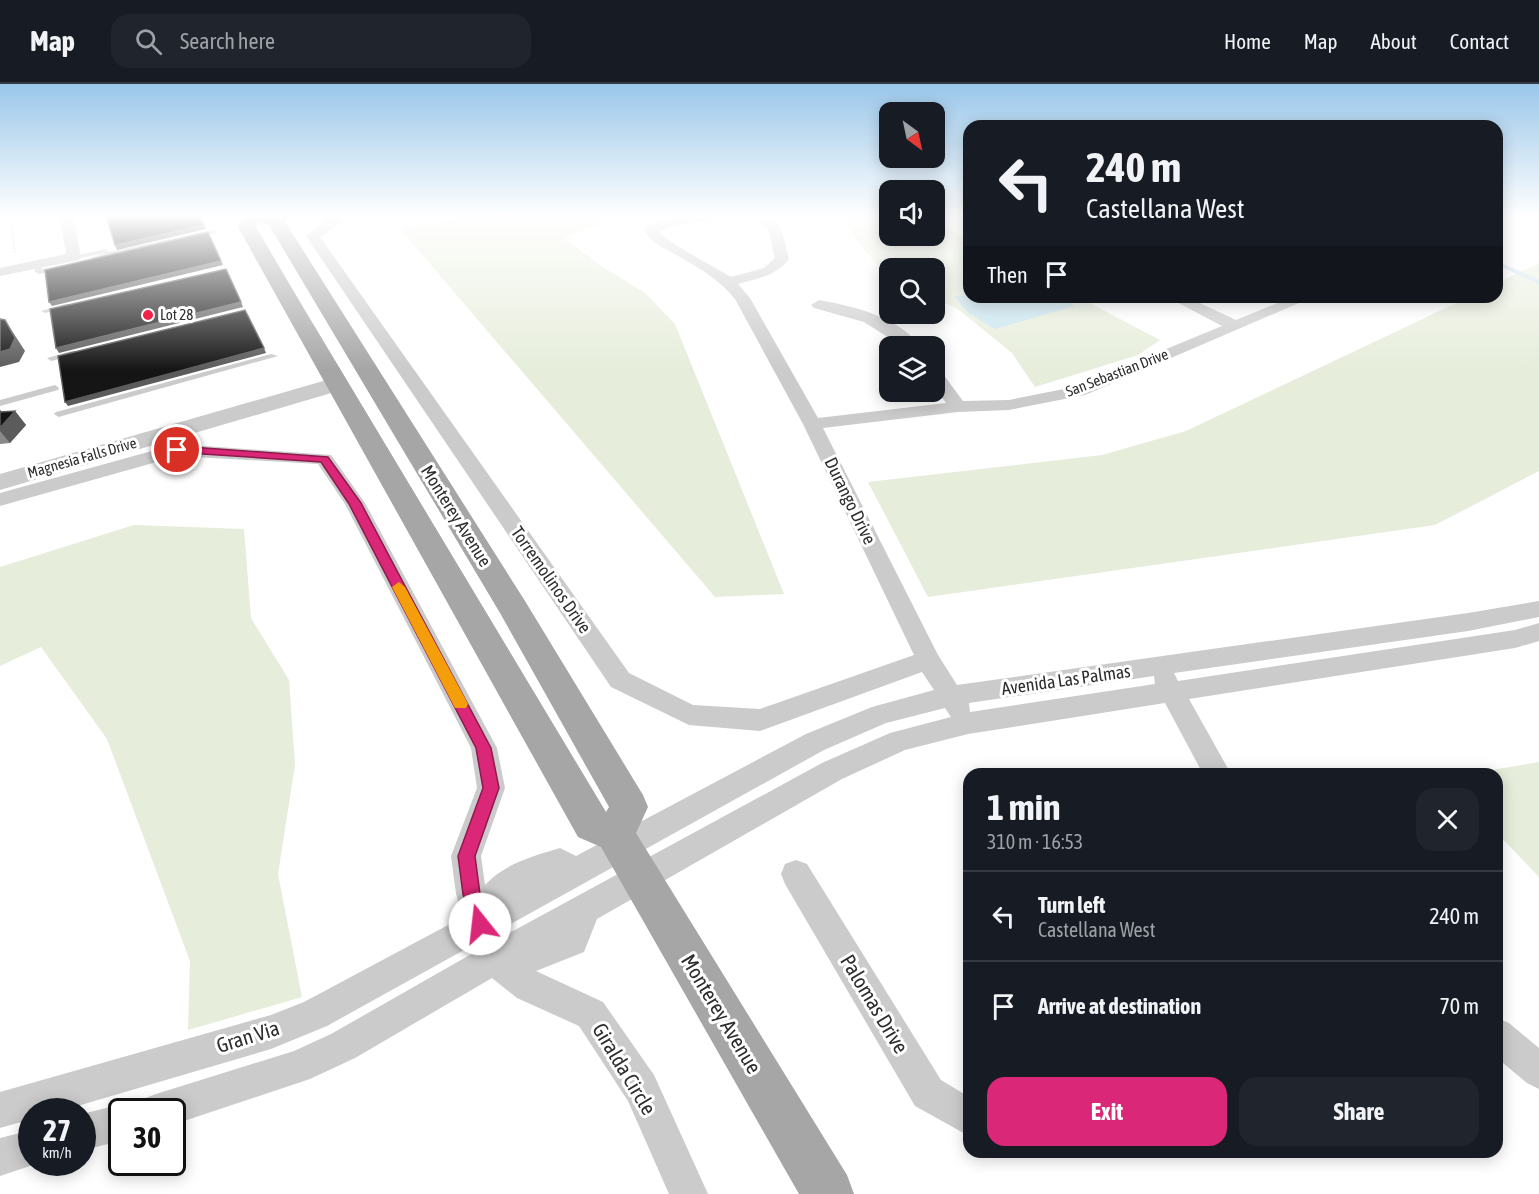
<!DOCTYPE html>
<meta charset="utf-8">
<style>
body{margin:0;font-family:"Asap Condensed",sans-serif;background:#20242c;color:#f1f3f6;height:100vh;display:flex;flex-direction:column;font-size:22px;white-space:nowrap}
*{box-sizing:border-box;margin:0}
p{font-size:20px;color:#9ea1a6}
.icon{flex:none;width:33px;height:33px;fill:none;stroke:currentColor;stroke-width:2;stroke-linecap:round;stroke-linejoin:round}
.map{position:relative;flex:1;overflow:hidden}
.panel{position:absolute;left:963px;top:684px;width:540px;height:390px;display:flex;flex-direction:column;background:#171b24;border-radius:18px;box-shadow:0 3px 15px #0003}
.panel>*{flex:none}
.hud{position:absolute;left:963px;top:36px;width:540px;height:183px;border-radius:18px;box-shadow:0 3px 15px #0003;background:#171b24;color:#f1f3f6;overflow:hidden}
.needle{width:39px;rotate:147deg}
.tools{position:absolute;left:879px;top:18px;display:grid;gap:12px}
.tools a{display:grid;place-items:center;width:66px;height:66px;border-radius:12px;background:#171b24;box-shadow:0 3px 15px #0003;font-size:30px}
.speed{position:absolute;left:18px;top:1014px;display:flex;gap:12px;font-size:30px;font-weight:700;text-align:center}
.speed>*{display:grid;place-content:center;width:78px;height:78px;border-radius:50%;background:#171b24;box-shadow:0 3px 15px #0003;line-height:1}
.speed small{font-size:15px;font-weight:400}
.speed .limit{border:3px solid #111;border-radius:9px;background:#fff;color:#111}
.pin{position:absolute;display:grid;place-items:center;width:51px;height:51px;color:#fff;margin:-26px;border:3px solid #fff;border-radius:50%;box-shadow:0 2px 6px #0007}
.me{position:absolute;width:66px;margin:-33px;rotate:344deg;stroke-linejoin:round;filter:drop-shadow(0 0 4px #0008)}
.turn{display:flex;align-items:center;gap:21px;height:126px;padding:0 24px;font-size:27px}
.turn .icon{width:78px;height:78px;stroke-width:2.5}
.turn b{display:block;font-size:42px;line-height:51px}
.then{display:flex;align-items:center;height:57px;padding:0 24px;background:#0003;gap:12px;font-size:22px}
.round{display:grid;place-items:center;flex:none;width:63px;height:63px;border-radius:18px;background:#20242c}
.head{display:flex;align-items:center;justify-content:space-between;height:102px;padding:0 24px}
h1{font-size:36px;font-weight:700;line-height:45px}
.primary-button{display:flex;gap:12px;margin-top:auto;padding:12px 24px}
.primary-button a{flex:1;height:69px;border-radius:18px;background:#db2777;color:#fff;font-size:24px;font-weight:700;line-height:69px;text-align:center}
.primary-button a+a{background:#20242c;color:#f1f3f6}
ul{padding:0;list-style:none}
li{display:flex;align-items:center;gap:18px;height:90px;padding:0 24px;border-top:2px solid #363941}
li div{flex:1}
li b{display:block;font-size:22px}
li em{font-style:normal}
header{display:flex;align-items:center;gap:36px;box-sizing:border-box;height:84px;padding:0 30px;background:#171b24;border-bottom:2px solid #363941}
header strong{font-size:28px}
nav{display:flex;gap:33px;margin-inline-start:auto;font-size:21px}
.search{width:420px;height:54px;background:#20242c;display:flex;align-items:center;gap:15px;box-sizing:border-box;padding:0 21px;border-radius:18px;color:#9ea1a6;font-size:22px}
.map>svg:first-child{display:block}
.green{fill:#e6edda}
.water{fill:#c5e3ee}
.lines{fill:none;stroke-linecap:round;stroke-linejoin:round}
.stream{stroke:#c5e3ee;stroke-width:4}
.path{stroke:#cbcbcb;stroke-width:2;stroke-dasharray:1.5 1.5;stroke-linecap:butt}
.service{fill:#cbcbcb;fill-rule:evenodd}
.minor{fill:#cbcbcb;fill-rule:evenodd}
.tertiary{fill:#cbcbcb;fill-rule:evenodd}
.primary{fill:#a6a6a6;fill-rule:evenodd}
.wall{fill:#8a8a8a}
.shaded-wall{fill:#5b5b5b}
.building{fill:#151515;stroke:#5b5b5b;stroke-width:1.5}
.route{fill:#db2777;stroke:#8e194d;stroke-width:1.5}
.slow{fill:#f59e0b}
.poi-dot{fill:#f32249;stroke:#fff;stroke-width:2}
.labels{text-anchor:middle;stroke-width:6;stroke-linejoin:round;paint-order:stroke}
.far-poi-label{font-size:15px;fill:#2e2e2e;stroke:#fff;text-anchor:start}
.far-street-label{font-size:15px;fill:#2e2e2e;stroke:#fff}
.street-label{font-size:18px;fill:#2e2e2e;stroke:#fff}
.near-street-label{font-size:21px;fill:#2e2e2e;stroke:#fff}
</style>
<header>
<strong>Map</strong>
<div class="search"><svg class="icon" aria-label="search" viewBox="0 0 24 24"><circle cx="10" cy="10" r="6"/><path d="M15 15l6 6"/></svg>Search here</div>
<nav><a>Home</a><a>Map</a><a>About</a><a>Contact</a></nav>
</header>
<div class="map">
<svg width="1539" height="1110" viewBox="0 0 1539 1110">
<rect width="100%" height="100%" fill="#fff"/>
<!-- green -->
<g class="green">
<polygon points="468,131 603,131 605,139 563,153 601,182 645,209 675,240 784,510 715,513 401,146"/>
<polygon points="843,131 889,131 890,152 934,152 935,136 969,155 969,213 1078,213 1160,256 1138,271 1035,303 1012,269 959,226 935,214 934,184 890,184 889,192 885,190 855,154"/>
<polygon points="1539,179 1539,387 1435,441 928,513 868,398 1102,371 1186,347 1469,213 1497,213 1497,199"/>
<polygon points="134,441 244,445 251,534 289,596 295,681 278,790 302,913 188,946 190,877 107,655 41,563 0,582 0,483"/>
<polygon points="1539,678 1539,793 1497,749 1497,690 1468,690"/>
</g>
<!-- water -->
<polygon class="water" points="954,212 1065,213 1074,222 995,245 968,229"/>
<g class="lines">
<!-- stream -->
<polyline class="stream" points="1497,179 1539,198"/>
<!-- path -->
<polyline class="path" points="10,131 15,169"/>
<!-- service -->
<g class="service">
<polygon points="285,131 297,131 272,138 269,136"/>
<polygon points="213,146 216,148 215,149 114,171 94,178 91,178 91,174 106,169 74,175 70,173 105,165 107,166 108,168"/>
<polygon points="34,178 40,178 42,185 59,182 63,184 39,190 35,188"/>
<polygon points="66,220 69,220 69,224 45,229 41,227"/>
<polygon points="72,267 75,267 75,271 51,277 47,274"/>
<polygon points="271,270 278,272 62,332 59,333 54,330 56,328"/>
<polygon points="55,301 59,304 58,306 0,322 0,316"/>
</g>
<!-- minor -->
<g class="minor">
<polygon points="60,131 73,131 81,173 79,176 0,192 0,184 66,170"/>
<path d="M332,131H353L320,153L629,589L693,621L760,625L914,571L803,340L735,215C720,196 699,184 678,172C663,163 654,161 644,146C663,127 701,131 726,131L719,135L676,141L659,148C664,156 718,185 731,193L764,184L775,174L768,144L752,131C784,131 782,149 789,175C776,192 759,194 738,200L750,214L818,334L946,319L934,303V285L940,286L963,317L1009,316L1074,303L1222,242L1167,213H1187L1236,236L1292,213H1313L1085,311L1009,326L958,328L823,344L938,571L957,601L1468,529L1539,517V533L1468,547L1174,589L1178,597L1515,546L1539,539V557L1515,564L1189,615L1231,690H1203L1165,619L968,650L905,666L842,695L597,835L584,868L536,887L603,918L654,991L708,1110H669L628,1017L579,942L517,914L492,894L355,974L310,995L172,1041V1028H138L143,1015L156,1010L294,967L331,950L475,868L473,861L327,942L271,965L57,1028H32V1035L0,1044V1008L271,931L304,918L463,833L456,810L451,772L477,704L471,664L345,420L318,380L178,372L0,422V409L177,360L331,371L365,419L497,664L505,704L481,772L485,801C504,780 533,772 560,764L576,772L806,650L872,623L934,606L922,588L760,647L689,641L611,603L306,152ZM1154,592L1155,600L970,628L969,619ZM945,624L951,633L890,649L822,679L502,853L500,846L824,666L886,639Z"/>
<path d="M819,216C853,222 899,233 920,262H902L864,238L814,224L811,221Z"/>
<polygon points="796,776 807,780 941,996 969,1013 969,1052 915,1022 785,800 781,790 785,780"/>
<polygon points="1497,934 1509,939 1539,964 1539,1005 1527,999 1497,974"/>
<polygon points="122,1020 136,1028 122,1028 122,1056 82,1067 82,1030"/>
<polygon points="32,1046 32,1078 42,1078 0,1092 0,1054"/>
</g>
<!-- tertiary -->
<polygon class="tertiary" points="337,293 345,295 348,300 345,305 0,406 0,390"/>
<!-- primary -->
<path class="primary" d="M244,131L282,133L525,517L643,711L648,723L636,749L847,1091L854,1110H799L601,763L578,753L238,143ZM259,138L269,141L500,529L609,723L606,728L300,218L256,143Z"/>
</g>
<!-- wall -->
<polygon class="wall" points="0,326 2,328 15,327 26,341 10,359 0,360"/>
<!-- shaded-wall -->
<g class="shaded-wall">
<polygon points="204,141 206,145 117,166 115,161"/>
<polygon points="221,177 223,181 52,222 49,218"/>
<polygon points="241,218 243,223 59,269 56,264"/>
<polygon points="5,236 25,267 19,278 0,283 0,268"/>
<polygon points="264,264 266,269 68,322 65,318"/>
<polygon points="0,326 8,335 15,327 26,341 10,359 0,347"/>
</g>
<!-- building -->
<g class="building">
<polygon points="106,131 199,131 204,141 115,161"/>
<polygon points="208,148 221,177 49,218 45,186"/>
<polygon points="226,185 241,218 56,264 50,225"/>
<polygon points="245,226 264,264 65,318 58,272"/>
<polygon points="0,235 5,236 15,254 10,265 0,268"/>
<polygon points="15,327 0,344 0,328"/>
</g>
<!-- sky -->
<linearGradient id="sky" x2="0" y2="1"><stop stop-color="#9ac7ea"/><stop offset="0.46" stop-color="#fff"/><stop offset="1" stop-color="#fff" stop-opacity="0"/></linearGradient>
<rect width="1539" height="286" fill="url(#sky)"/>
<!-- route -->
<polygon class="route" points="177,362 328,373 361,419 491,664 499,704 475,772 480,810 489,840 487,846 480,849 474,846 463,810 458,772 483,704 476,664 349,420 321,378 173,368 173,363"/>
<!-- slow -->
<polygon class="slow" points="399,498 405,503 466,616 468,620 466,624 455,624 392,503"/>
<!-- markers -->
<circle class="poi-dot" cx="148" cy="231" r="6"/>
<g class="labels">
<!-- far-poi labels -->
<g class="far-poi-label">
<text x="160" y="236">Lot 28</text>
</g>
<!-- far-street labels -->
<g class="far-street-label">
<text transform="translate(1117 289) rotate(-21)" y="5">San Sebastian Drive</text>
<text transform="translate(82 374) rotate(-16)" y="5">Magnesia Falls Drive</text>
</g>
<!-- street labels -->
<g class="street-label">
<text transform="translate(850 417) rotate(64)" y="6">Durango Drive</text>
<text transform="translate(456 432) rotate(58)" y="6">Monterey Avenue</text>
<text transform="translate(551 496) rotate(55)" y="6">Torremolinos Drive</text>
<text transform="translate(1066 596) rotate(-8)" y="6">Avenida Las Palmas</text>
</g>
<!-- near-street labels -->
<g class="near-street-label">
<text transform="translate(874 920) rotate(59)" y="7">Palomas Drive</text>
<text transform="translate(721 930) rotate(59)" y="7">Monterey Avenue</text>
<text transform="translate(248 953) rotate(-17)" y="7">Gran Via</text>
<text transform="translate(624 985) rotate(59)" y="7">Giralda Circle</text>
</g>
</g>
</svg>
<div class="tools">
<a><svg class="needle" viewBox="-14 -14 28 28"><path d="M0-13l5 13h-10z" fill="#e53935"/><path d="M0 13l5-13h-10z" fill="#9ea1a6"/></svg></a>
<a><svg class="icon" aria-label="sound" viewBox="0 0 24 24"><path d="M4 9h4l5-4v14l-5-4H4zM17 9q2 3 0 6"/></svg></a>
<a><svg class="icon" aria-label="search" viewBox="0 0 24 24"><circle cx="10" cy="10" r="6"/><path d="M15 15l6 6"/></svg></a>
<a><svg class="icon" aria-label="layers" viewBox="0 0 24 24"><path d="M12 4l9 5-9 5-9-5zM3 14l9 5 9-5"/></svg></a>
</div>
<div class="speed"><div>27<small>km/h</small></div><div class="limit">30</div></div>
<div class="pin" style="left:177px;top:366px;background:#d93025"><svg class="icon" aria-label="arrive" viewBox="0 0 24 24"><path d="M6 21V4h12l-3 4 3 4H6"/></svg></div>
<svg class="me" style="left:480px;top:840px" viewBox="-20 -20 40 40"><circle r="19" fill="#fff"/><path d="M0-13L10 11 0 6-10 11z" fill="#db2777"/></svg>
<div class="hud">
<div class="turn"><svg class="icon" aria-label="left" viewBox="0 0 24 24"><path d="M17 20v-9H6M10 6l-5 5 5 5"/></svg><div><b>240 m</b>Castellana West</div></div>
<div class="then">Then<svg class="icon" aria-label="arrive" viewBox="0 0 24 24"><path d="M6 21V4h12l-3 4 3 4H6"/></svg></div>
</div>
<section class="panel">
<div class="head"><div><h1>1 min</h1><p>310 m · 16:53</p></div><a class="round"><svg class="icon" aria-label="close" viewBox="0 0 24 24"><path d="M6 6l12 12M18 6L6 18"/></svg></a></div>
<ul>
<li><svg class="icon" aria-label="left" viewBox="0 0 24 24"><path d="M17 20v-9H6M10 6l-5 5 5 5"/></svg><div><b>Turn left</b><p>Castellana West</p></div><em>240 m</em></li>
<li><svg class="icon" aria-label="arrive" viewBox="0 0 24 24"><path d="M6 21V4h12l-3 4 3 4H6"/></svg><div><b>Arrive at destination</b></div><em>70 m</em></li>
</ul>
<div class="primary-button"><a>Exit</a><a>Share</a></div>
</section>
</div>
